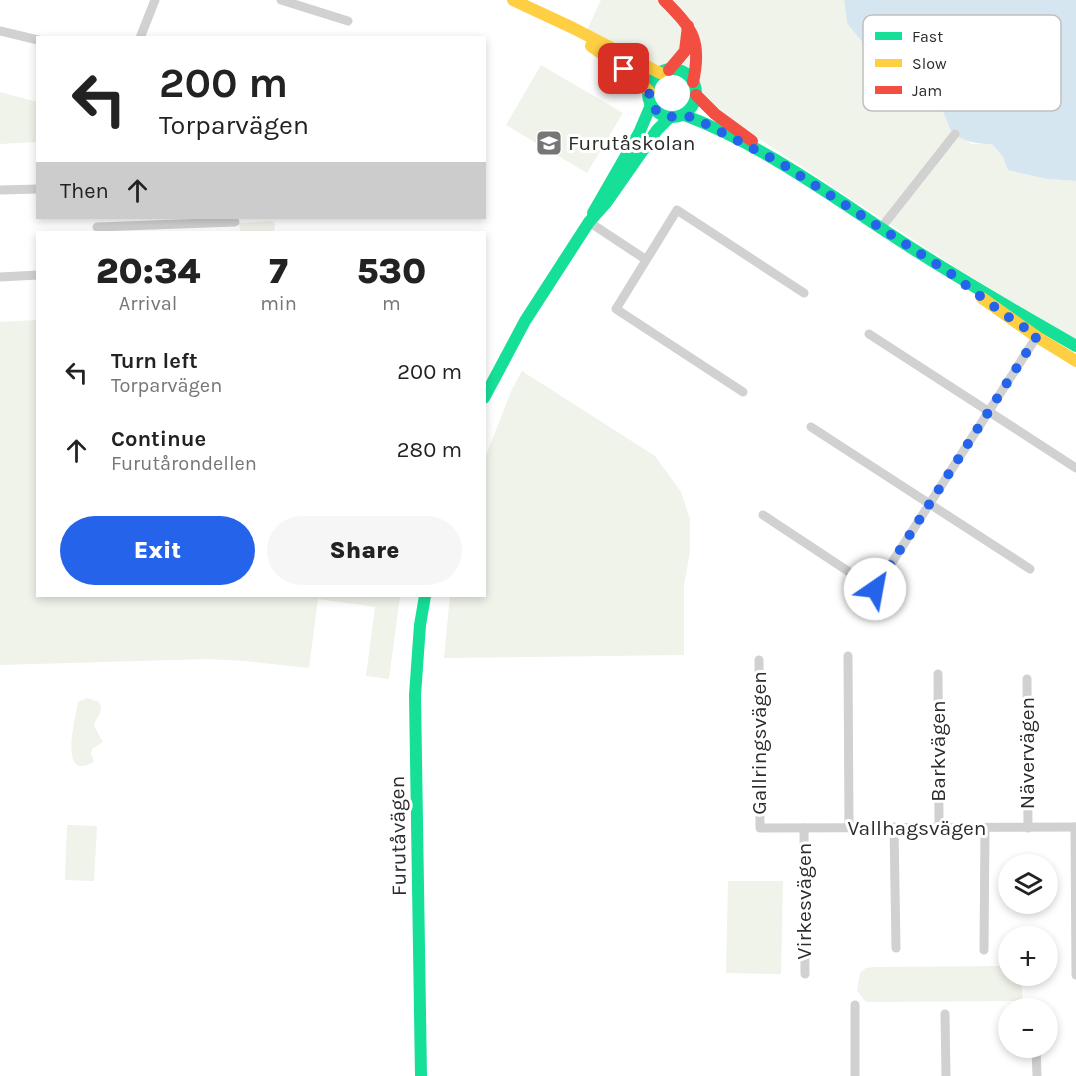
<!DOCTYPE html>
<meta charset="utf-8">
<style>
body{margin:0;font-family:Karla,sans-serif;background:#f6f6f6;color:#222;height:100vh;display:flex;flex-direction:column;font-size:22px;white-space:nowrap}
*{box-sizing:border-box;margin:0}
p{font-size:20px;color:#767676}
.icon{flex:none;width:33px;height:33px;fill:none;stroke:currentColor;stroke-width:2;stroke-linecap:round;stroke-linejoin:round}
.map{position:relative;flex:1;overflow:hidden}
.drawer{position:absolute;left:36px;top:231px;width:450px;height:366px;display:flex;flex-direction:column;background:#fff;border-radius:0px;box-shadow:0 3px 9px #0003}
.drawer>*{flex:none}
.banner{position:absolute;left:36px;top:36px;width:450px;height:183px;border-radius:0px;box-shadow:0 3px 9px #0003;background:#fff;color:#222;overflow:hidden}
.tools{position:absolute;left:998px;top:854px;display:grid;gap:12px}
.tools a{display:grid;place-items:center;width:60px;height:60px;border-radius:50%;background:#fff;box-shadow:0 3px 9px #0003;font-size:30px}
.pin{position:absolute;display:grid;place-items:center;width:51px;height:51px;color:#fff;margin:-26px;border-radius:12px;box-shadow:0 3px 9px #0006}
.me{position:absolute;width:66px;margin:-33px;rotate:33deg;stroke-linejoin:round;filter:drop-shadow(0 0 4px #0008)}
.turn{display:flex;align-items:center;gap:21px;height:126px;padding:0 24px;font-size:27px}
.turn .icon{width:78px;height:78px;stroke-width:2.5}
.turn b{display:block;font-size:42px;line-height:51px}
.then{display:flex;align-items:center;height:57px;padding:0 24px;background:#0003;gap:12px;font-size:22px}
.eta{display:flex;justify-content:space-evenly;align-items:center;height:102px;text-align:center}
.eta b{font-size:36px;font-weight:800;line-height:42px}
.cta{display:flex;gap:12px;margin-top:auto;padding:12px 24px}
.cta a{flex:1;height:69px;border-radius:36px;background:#2563eb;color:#fff;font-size:24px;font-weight:800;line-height:69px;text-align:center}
.cta a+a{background:#f6f6f6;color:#222}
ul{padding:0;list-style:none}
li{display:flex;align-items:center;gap:18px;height:78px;padding:0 24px}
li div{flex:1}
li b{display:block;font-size:22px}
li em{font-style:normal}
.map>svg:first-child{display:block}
.green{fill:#eff3ea}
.water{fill:#d6e6f0}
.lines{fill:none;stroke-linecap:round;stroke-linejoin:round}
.street{stroke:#d1d1d1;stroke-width:9}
.fast{stroke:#16e098;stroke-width:12}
.slow{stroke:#ffcf43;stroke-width:12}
.jam{stroke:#f24e42;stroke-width:12}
.route{stroke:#2563eb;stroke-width:10;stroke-dasharray:0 18}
.labels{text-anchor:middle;stroke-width:6;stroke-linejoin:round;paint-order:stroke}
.poi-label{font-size:21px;fill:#2c2c2c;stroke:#fff;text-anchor:start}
.street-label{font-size:21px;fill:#2c2c2c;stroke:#fff}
.key{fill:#fff;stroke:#c0c0c0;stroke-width:1.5}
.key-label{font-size:16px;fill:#2c2c2c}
</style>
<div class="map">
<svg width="1076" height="1076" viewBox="0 0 1076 1076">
<rect width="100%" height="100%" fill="#fff"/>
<!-- green -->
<g class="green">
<polygon points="601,0 844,0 847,23 908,77 936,95 951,131 972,144 992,144 1003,157 1047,179 1076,181 1076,340 961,271 743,128 711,104 704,96 698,81 692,72 684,67 658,66 587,30"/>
<polygon points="541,65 623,113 587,173 506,125"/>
<polygon points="0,92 37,102 37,142 0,144"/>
<polygon points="272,221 275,224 274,232 240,232 239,223"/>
<polygon points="37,320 38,596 400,596 389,679 366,676 375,607 318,599 309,668 244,661 208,659 0,665 0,322"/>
<polygon points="522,371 655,456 681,492 690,519 690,551 684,586 684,655 444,658 450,596 484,596 485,458 512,389"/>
<path d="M87,698L99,702C105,713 95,717 94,726L103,742L92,749L91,754L94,762C57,783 76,717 78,702Z"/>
<polygon points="67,825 97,826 94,881 65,880"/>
<polygon points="728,881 783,881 781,974 726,973"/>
<polygon points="1008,966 1008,975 1018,975 1021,978 1023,1001 866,1002 857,991 860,973 866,968 874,967"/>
</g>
<!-- water -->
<path class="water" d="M844,0H1076V181L1047,179L1008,170L1003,157L992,144C976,144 963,142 951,131L936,95L887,63L867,48L847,23Z"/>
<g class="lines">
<!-- street -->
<g class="street">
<polyline points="281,0 348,21"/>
<polyline points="0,31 38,40"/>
<polyline points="140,38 155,0"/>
<polyline points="0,190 38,189"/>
<polyline points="589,222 645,259"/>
<polyline points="97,227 235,222"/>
<polyline points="881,228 955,134"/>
<polyline points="0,277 38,275"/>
<polyline points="869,334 1076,468"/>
<polyline points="743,392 616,309 677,210 804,293"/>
<polyline points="811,427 1030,569"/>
<polyline points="763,515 875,589 1039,333"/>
<polyline points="848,656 849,827"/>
<polyline points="759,660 760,828 1076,827"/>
<polyline points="938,674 939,827"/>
<polyline points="1027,679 1028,828"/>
<polyline points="894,827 896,948"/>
<polyline points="1075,827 1076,975"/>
<polyline points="804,828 805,974"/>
<polyline points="984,950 985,828"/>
<polyline points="1035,1004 1035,1008"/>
<polyline points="855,1005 855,1076"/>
<polyline points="945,1014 946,1076"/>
<polyline points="1036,1047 1037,1076"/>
</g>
<!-- fast -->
<g class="fast">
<circle cx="672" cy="93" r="24"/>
<path d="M684,115C759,143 826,192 893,236C952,275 1014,310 1076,346"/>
<polyline points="593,213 639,133 651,105"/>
<polyline points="484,398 525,321 589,222 606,203 657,130 670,117"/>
<polyline points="421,1076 415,695 420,625 425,596"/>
</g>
<!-- slow -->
<g class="slow">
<polyline points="513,0 573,28 660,73"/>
<polyline points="591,46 631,74 649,91"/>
<polyline points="982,298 1037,337 1076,361"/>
</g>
<!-- jam -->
<g class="jam">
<path d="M664,0C693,29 702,41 693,82"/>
<polyline points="669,70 685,51 688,26"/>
<polyline points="696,95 715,114 752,141"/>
</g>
</g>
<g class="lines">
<!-- route -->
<polyline class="route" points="624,69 649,91 650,100 657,112 670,117 684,115 696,119 779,162 950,273 1001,312 1037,336 875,589"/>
</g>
<!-- icons -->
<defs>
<symbol id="school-square" viewBox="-11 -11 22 22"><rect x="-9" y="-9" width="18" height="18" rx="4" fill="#767676" stroke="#fff"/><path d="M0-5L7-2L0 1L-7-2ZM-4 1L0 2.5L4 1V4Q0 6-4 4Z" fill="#fff"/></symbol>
</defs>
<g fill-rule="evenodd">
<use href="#school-square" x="534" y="128" width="30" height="30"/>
</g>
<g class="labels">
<!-- poi labels -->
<g class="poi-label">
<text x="568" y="150">Furutåskolan</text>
</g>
<!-- street labels -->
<g class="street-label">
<text transform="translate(759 743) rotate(-90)" y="7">Gallringsvägen</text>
<text transform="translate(938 751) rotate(-90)" y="7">Barkvägen</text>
<text transform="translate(1027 753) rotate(-90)" y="7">Nävervägen</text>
<text x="917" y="835">Vallhagsvägen</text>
<text transform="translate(398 836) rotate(-91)" y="7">Furutåvägen</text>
<text transform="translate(804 901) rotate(-90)" y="7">Virkesvägen</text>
</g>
</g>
<!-- legend -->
<rect x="863" y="15" width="198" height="96" rx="9" class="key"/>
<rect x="875" y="32" width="27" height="8" fill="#16e098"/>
<rect x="875" y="59" width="27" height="8" fill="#ffcf43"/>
<rect x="875" y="86" width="27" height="8" fill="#f24e42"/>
<g class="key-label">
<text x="912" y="42">Fast</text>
<text x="912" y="69">Slow</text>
<text x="912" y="96">Jam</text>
</g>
</svg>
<div class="tools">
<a><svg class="icon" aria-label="layers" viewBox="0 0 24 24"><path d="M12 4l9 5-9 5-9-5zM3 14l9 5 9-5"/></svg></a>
<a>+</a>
<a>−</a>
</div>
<div class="pin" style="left:624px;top:69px;background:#d93025"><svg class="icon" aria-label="arrive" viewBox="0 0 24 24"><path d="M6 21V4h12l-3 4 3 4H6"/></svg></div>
<svg class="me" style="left:875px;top:589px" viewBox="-20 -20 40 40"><circle r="19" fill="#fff"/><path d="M0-13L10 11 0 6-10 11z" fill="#2563eb"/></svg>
<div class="banner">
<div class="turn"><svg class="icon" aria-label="left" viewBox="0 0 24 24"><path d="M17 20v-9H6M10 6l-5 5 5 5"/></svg><div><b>200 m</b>Torparvägen</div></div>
<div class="then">Then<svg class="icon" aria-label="ahead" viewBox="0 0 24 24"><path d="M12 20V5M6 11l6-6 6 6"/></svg></div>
</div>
<section class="drawer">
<div class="eta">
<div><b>20:34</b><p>Arrival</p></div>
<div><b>7</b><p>min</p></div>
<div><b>530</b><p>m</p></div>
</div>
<ul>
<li><svg class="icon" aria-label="left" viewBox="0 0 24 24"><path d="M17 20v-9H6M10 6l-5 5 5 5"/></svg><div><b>Turn left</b><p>Torparvägen</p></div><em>200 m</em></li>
<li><svg class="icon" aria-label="ahead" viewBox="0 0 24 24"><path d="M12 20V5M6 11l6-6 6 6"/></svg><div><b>Continue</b><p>Furutårondellen</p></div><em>280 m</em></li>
</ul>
<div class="cta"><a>Exit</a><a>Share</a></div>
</section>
</div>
